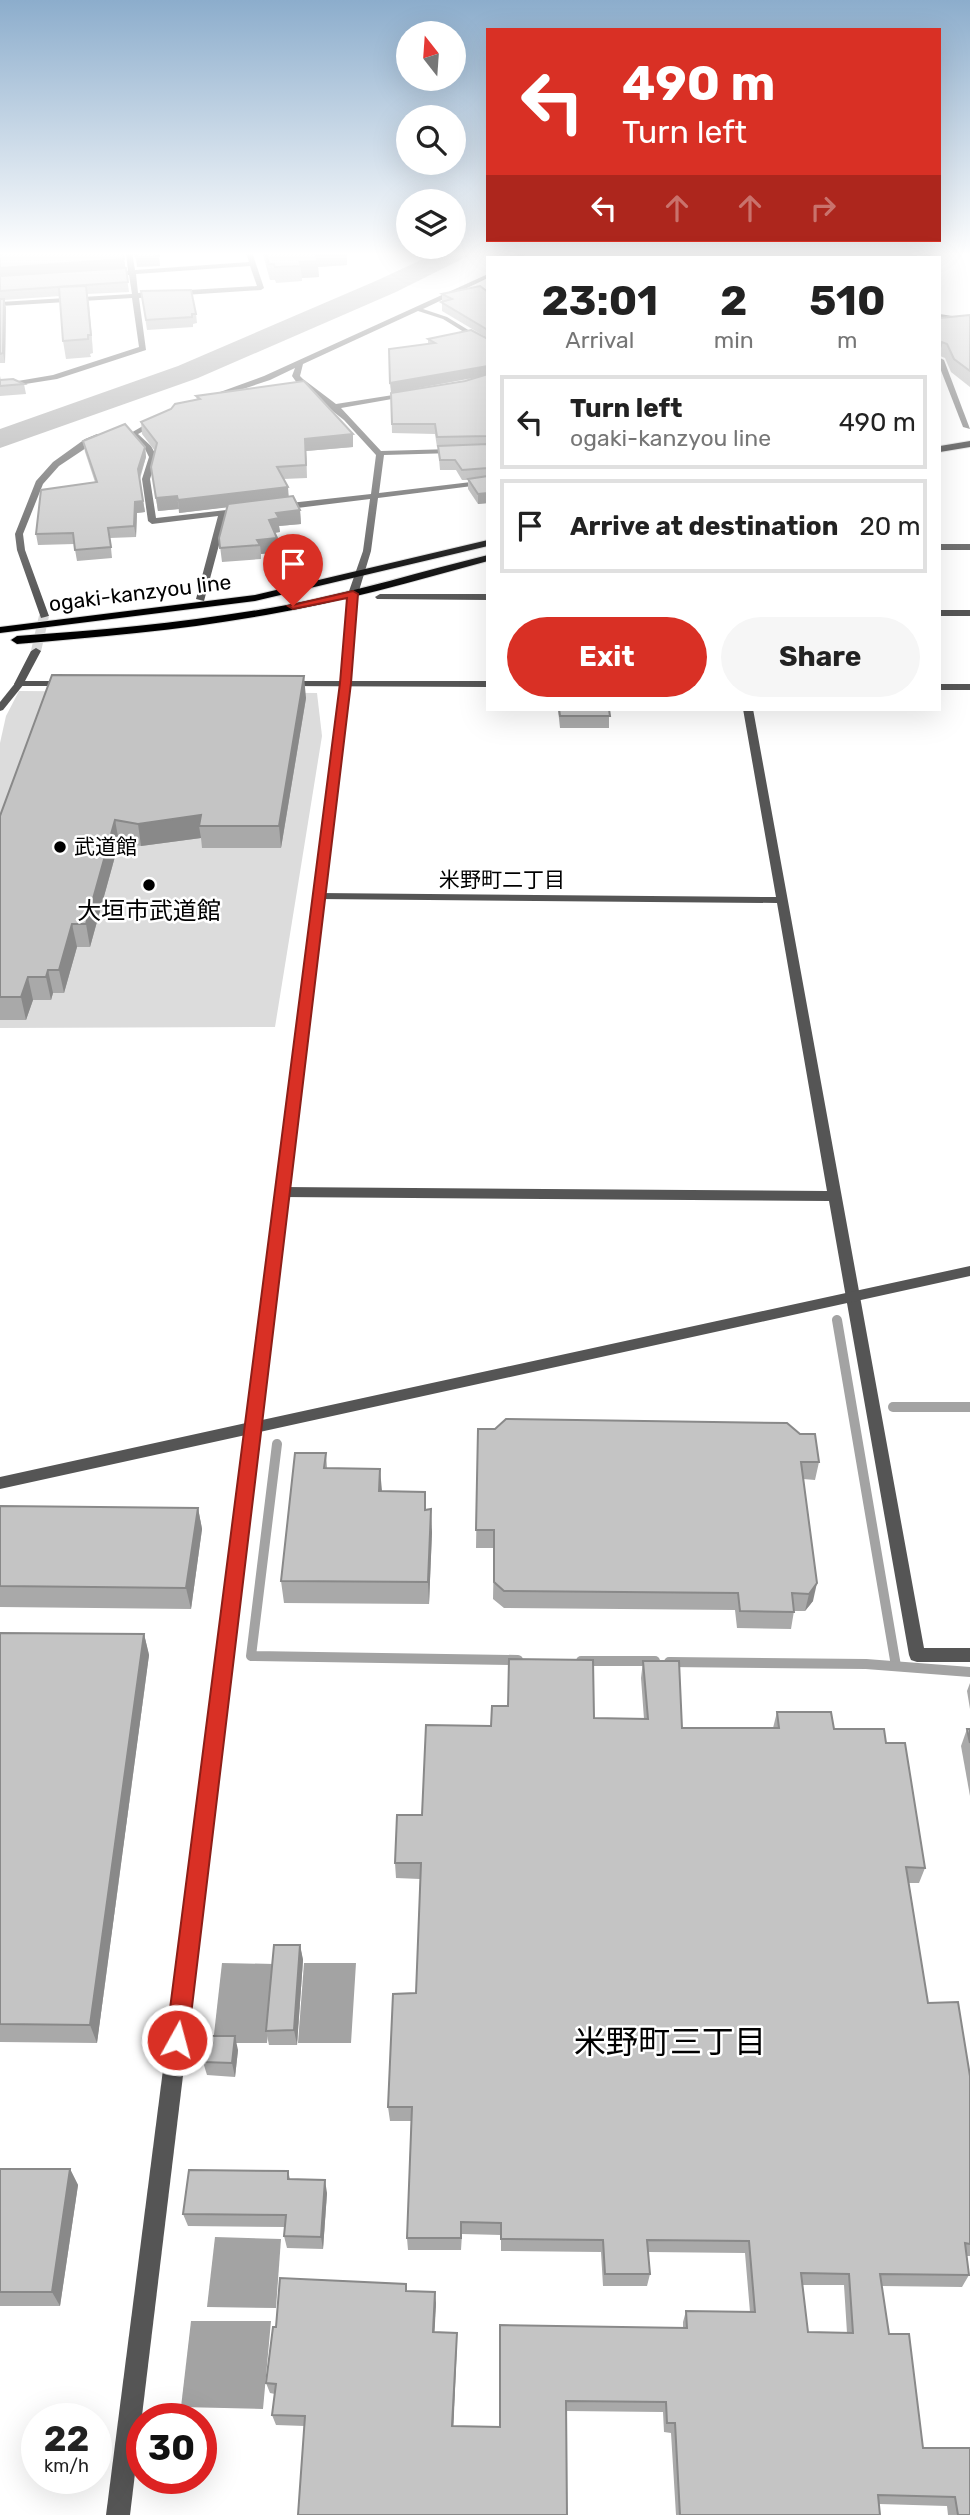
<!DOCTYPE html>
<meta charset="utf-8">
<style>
body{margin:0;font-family:Rubik,"Noto Sans JP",sans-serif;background:#f6f6f6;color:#222;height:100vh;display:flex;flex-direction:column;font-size:26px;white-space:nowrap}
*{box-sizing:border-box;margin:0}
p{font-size:23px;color:#767676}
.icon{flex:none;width:38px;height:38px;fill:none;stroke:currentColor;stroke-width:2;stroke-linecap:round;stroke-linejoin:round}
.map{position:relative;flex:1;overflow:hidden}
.details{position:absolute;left:486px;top:256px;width:455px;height:455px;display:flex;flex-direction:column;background:#fff;border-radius:0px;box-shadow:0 7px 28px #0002}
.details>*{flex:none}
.guide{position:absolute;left:486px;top:28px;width:455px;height:214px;border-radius:0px;box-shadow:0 7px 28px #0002;background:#d93025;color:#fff;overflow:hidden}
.needle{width:46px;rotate:343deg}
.controls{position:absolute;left:396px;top:21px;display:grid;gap:14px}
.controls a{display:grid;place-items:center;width:70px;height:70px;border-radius:50%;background:#fff;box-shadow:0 7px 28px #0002;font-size:35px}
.speed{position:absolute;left:21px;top:2403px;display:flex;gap:14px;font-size:35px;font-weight:700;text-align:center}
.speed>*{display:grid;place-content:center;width:91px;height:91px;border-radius:50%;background:#fff;box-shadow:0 7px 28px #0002;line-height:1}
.speed small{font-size:18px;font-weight:400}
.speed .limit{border:10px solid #d22;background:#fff;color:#111}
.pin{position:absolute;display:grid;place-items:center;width:60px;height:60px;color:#fff;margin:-72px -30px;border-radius:50% 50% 50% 0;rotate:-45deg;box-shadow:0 0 7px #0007}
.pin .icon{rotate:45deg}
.me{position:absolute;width:77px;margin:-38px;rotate:7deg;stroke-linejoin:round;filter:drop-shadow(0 0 5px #0008)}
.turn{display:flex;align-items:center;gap:24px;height:147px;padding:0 21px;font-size:32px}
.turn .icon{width:91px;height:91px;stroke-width:2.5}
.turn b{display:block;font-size:49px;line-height:60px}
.lanes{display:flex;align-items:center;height:66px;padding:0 21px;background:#0003;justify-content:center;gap:35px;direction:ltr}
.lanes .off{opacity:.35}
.eta{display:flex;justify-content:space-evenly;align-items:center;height:119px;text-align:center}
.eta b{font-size:42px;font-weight:700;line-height:49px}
.primary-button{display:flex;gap:14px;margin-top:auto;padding:14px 21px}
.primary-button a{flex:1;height:80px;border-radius:42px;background:#d93025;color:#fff;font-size:28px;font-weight:700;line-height:80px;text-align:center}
.primary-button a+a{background:#f6f6f6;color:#222}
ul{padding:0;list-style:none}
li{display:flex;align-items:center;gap:21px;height:94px;margin:0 14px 10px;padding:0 7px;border:4px solid #e0e0e0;border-radius:0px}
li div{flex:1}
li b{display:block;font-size:26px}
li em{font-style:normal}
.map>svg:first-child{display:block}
.green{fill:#dcdcdc}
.water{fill:#a3a3a3}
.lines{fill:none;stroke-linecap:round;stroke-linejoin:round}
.stream{stroke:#a3a3a3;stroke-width:10}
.river{fill:#a3a3a3;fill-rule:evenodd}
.minor-tunnel{stroke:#d9d9d9;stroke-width:10;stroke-dasharray:10 4.5;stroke-linecap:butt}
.primary-casing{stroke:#dbdbdb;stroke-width:2}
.service{fill:#555;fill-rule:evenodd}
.minor{fill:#555;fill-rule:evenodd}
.tertiary{fill:#555;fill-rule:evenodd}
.primary{fill:#000;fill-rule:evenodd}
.wall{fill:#a9a9a9;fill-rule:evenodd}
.shaded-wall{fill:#898989}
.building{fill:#c4c4c4;stroke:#898989;stroke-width:2;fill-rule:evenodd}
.route{fill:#d93025;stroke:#8d1f18;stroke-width:2}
.poi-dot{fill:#000;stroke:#fff;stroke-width:2.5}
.labels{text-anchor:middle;stroke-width:5;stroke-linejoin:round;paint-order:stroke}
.far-street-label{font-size:21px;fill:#000;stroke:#fff}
.far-poi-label{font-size:21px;fill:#000;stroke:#fff;text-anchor:start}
.far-neighbourhood-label{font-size:21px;fill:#000;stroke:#fff}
.poi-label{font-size:24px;fill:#000;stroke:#fff}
.near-neighbourhood-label{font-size:32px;fill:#000;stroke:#fff}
</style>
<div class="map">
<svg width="970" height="2515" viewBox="0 0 970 2515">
<rect width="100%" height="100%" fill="#fff"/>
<!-- green -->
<polygon class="green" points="19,691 317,693 322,736 275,1027 0,1028 0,743 6,716"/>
<!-- water -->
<g class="water">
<polygon points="222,1963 274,1964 267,2043 213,2043"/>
<polygon points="304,1963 356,1963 351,2043 298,2043"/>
<polygon points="215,2237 281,2239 276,2308 207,2307"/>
<polygon points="191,2321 271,2321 263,2409 181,2407"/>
</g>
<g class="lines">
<!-- stream -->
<g class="stream">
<polyline points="837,1320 896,1666"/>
<polyline points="893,1407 970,1407"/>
<polyline points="277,1444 251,1656 518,1660"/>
<polyline points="581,1661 655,1661"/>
<polyline points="669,1662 866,1664 970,1672"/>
</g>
<!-- river -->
<polygon class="river" points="438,252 470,252 466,257 396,292 198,378 0,448 0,429 178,366 378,280"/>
<!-- minor-tunnel -->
<polyline class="minor-tunnel" points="36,651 44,616"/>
<defs>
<g id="primary">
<polygon points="970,441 970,447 940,452 940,446"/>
<polygon points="488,540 488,546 255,601 0,633 0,627 255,595"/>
<path d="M488,555V561C415,581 341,602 266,615C183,630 100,637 17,644L11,640L17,636C109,630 201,621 292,604C358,591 423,571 488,555Z"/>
</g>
</defs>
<!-- primary casing -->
<use href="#primary" class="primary-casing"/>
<!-- service -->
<polygon class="service" points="16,682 24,684 3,710 0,711 0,702"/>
<!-- minor -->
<g class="minor">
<path d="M126,252H132L135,270L249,262L246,252H252L264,288L261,290L139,298L146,350L57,379L0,388V384L53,375L139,347L132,298L0,306V302L132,294L129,275L110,276L107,274L128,271ZM250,266L257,286L138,293L136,274Z"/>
<polygon points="521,252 528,252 522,257 515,257"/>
<polygon points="925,252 931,252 930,257 924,257"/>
<polygon points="488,274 488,278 423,309 447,317 488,342 488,347 443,319 418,311 303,364 300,376 303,379 336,404 412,392 413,394 409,396 341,408 381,451 488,448 488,452 384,455 379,493 488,480 488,484 378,498 371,551 358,594 350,596 348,594 363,551 370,499 281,510 277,507 281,504 371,494 376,455 344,420 297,383 292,376 295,368 270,380 216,398 209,396 264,376"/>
<polygon points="940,314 970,319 970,323 940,318"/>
<polygon points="940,358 944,360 970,429 963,427 940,368"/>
<polygon points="155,419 162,421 138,434 151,446 157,457 150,479 156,518 244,508 248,511 227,515 204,601 196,599 218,516 152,524 148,521 142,479 149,457 145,449 129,434"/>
<polygon points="97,434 104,436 59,466 43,484 23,534 25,550 49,616 41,618 17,550 15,534 36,481 53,462 85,439"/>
<rect x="940" y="544" width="30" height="6"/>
<polygon points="380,594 488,594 488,600 377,599 375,597"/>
<rect x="940" y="610" width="30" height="6"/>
<polygon points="36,648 41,651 25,681 67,681 70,682 70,686 16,686 14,684 31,651"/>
<polygon points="287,681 488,681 488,687 284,686 284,682"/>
<rect x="940" y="684" width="30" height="6"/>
<polygon points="743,709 753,709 924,1648 970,1648 970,1662 917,1662 911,1660 909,1655 829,1201 282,1197 275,1192 282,1187 827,1191 777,903 319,899 313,896 319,893 776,897"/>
<polygon points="253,1423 258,1425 261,1429 130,2515 106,2515 245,1429 248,1425"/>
</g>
<!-- tertiary -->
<polygon class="tertiary" points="353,591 358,594 350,683 262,1420 970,1266 970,1276 0,1489 0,1477 246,1423 340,683 348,594"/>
<!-- primary -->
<use href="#primary" class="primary"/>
</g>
<!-- wall -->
<g class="wall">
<polygon points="0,251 75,253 123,251 129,292 87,294 93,353 90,354 91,357 66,359 63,341 60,296 4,300 6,308 5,363 0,363"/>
<polygon points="262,251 347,251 347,265 318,267 319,277 302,278 302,281 276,283 275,280 270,280"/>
<polygon points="141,291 196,314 197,323 193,324 193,327 147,330"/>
<polygon points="488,292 488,503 478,504 468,489 468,480 462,480 456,470 440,470 438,447 437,447 435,434 392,433 391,393 465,381 479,377 391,393 428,344 428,339 484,336 442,311 442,294"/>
<polygon points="970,315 970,387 951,372 945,358 940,356 940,318"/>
<polygon points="0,376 1,380 24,384 26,394 0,396"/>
<polygon points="196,396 353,434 353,447 306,451 307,478 283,479 288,487 288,497 300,510 301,524 279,526 280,532 275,533 277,538 279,552 261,554 261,559 222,562 219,538 227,507 179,513 179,509 158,511 151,467 155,451 142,434 141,422 197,400"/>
<polygon points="83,441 145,447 146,457 140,479 145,512 137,513 136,537 110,538 112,558 77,561 74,544 38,545 36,534 95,482 85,452"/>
<polygon points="306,698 281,848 202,848 201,838 141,846 119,842 90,947 77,947 64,993 53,993 51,1000 33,1000 26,1020 0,1020 0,816"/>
<polygon points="558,709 609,709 609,728 560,728"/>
<polygon points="478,1429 819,1462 815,1480 803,1479 813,1601 805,1611 794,1611 791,1629 737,1628 735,1610 504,1608 493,1599 494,1548 476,1548"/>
<polygon points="326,1453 327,1468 382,1491 432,1532 429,1604 284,1603 281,1581"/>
<polygon points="0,1506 198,1508 202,1529 191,1609 0,1607"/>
<polygon points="0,1633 144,1634 149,1655 97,2043 0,2042"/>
<path d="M643,1661L682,1728H773L777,1712L834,1729L886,1743L925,1868L919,1883H909L928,2003L970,2076V2256H966L969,2275L962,2287L882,2286L889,2334L923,2448L970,2515H948L947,2506L879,2504L880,2515H676L671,2433L664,2432L663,2412L566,2411L567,2515L305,2426L276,2425L272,2415L275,2394L270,2393L266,2383L276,2327L407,2291L436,2303L434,2332L457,2333L453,2426L499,2427L683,2328V2322L686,2311L750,2312L745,2253L648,2252L650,2274L647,2286H603L601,2252L501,2251V2235L462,2234L461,2250H408L407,2238L411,2121H390L388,2107L416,1993L420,1879L396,1878L395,1863L422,1815L491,1726L594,1718L644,1719L641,1678ZM802,2285H844L847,2333L808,2332Z"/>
<polygon points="970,1683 970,1709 967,1691"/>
<polygon points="967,1729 970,1729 970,1796 961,1746"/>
<polygon points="300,1945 303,1960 297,2045 269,2045 266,2031"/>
<polygon points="238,2050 235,2077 207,2075 203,2062"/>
<polygon points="0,2169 70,2169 78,2185 60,2306 0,2306"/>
<polygon points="288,2171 290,2179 327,2193 323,2249 287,2248 284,2236 285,2227 188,2226 183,2214"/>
</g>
<!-- shaded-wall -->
<g class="shaded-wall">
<polygon points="323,251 347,251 347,265 318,267 319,277 302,278 300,262 314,252"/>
<polygon points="159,256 160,266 137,267 136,258"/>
<polygon points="124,259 125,268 0,277 0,268"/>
<polygon points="86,286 89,303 93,353 91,335"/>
<polygon points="4,299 6,308 5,363 3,353"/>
<polygon points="488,366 488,375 391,393 390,383"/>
<polygon points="353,434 353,447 306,451 307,478 305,439"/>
<polygon points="145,447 146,457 139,479 138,469"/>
<polygon points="288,487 289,500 179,513 178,500"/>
<polygon points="488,493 488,503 478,504 478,494"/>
<polygon points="177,496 179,509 158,511 156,498"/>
<polygon points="143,501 145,512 137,513 136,537 134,526 135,502"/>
<polygon points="300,510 301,524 279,526 280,532 271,533 269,520 276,513"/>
<polygon points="277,538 279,552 261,554 260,545 257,540"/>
<polygon points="304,676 306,698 281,848 279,826"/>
<polygon points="201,815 199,826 201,838 141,846 138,824"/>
<polygon points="115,820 119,842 90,947 86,924"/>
<polygon points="72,924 77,947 64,993 59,970"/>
<polygon points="48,970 53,993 51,1000 46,977"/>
<polygon points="28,977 33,1000 26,1020 21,997"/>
<polygon points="380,1469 382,1491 379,1491"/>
<polygon points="198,1508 202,1529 191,1609 186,1588"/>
<polygon points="431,1509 432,1532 429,1604 428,1582"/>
<polygon points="817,1583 813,1601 805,1611 809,1594"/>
<polygon points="144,1634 149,1655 97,2043 90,2025"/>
<polygon points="300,1945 303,1960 297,2045 294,2030"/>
<polygon points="235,2036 238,2050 235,2077 232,2063"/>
<polygon points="70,2169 78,2185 60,2306 52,2292"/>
<polygon points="325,2180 327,2193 323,2249 321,2237"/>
<polygon points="435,2292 436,2303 434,2343 433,2332"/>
<polygon points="457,2333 457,2344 453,2436 452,2426"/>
</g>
<!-- building -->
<g class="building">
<polygon points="0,251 73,251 75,253 123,251 124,259 0,268"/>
<polygon points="135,251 158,251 159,256 136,258"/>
<polygon points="265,251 323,251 314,252 318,261 300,262 301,266 275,267 274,264 269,264"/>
<polygon points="126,268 128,282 0,291 0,276"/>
<polygon points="86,286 91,335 88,335 88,339 63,341 59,287"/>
<polygon points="480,286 488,292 488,330 441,302 452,299 442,294"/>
<polygon points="191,290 196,314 192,314 192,317 146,320 141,291"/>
<polygon points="0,299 4,299 3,353 0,354"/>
<polygon points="970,315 970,371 954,359 947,344 942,342 940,348 940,318"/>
<polygon points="471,330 488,339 488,366 390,383 389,349 435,343 428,339"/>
<polygon points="488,374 488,436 437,437 435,424 392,424 391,393 465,381"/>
<polygon points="13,379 24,384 0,386 0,380"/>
<polygon points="304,381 353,434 305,439 306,465 277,467 288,487 178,500 177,496 156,498 151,467 157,443 141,422 171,409 175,404 200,399 196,396"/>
<polygon points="125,424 145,447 138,469 143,501 135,502 134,526 108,528 111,547 75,550 73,533 36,534 41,490 97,482 83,441"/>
<polygon points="488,444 488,468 462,470 455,460 440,460 438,446"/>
<polygon points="488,476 488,493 478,494 468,479"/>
<polygon points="293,496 300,510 276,513 279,518 269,520 277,538 257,540 260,545 220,548 219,538 228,504"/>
<polygon points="52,675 304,676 279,826 199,826 201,815 138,824 115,820 86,924 72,924 59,970 48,970 46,977 28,977 21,997 0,997 0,816"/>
<polygon points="559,709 609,709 610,716 560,716"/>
<polygon points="506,1419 787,1423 800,1434 815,1434 819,1462 801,1462 817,1583 809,1594 792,1593 794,1612 740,1611 738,1593 504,1591 494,1582 494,1530 476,1530 478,1429 495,1429"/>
<polygon points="295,1453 326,1453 324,1468 380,1469 379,1491 425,1492 425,1510 431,1509 428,1582 281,1581"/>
<polygon points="0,1506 198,1508 186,1588 0,1586"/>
<polygon points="0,1633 144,1634 90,2025 0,2024"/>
<path d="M509,1659L593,1660L594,1718L648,1719L643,1661H679L682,1728H779L777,1712H831L834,1729H884L886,1743H905L925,1868L906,1867L928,2003L958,2002L970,2076V2244L965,2243L969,2275L880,2274L889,2334H909L923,2448H970V2515H958L955,2497L878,2495L880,2515H680L675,2423H667L666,2402L566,2401L567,2515H298L305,2416L272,2415L276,2384L266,2383L273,2327H276L280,2278L406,2284V2291L435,2292L433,2332L457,2333L452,2426L500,2427V2325L687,2328L686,2311L755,2312L749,2241L647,2240L650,2274H605L603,2240L501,2239V2223L461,2222V2238H407L412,2107H388L393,1994L416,1993L421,1863H395L397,1815H422L426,1725L491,1726L492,1706H508ZM801,2273L849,2274L853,2333L808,2332Z"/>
<polygon points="967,1729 970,1729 970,1743"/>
<polygon points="274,1945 300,1945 294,2030 266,2031"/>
<polygon points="207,2036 235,2036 232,2063 203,2062"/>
<polygon points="0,2169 70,2169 52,2292 0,2292"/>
<polygon points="189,2170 288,2171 288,2179 325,2180 321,2237 284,2236 286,2215 183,2214"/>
</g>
<!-- sky -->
<linearGradient id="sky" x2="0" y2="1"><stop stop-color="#8cadcc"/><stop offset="0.42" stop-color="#fff"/><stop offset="1" stop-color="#fff" stop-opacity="0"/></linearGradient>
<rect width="970" height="604" fill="url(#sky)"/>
<!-- route -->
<polygon class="route" points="353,591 358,594 351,683 188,2040 185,2048 177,2051 169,2048 166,2040 340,683 347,598 293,609 288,606"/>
<!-- markers -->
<g class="poi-dot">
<circle cx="60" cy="847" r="7"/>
<circle cx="149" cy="885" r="7"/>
</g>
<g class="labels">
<!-- far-street labels -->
<g class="far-street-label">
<text transform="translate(140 593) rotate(-7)" y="7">ogaki-kanzyou line</text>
</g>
<!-- far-poi labels -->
<g class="far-poi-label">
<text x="74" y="854">武道館</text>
</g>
<!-- far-neighbourhood labels -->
<g class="far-neighbourhood-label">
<text x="502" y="887">米野町二丁目</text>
</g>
<!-- poi labels -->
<g class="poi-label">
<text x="149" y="919">大垣市武道館</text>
</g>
<!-- near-neighbourhood labels -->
<g class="near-neighbourhood-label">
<text x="670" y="2053">米野町三丁目</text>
</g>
</g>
</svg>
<div class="controls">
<a><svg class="needle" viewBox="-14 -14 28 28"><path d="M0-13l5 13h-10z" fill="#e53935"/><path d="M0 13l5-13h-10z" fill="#767676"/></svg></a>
<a><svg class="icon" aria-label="search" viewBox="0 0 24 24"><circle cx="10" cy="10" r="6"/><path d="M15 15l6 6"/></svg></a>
<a><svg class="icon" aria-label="layers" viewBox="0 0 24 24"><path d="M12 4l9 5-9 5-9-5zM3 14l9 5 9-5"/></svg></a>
</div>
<div class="speed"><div>22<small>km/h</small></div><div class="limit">30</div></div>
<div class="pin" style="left:293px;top:606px;background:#d93025"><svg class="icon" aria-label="arrive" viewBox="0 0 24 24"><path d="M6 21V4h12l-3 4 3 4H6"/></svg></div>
<svg class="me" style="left:177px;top:2040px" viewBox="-20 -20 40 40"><circle r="17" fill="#d93025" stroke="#fff" stroke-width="3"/><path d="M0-11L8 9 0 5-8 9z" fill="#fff"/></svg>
<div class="guide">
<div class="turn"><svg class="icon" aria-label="left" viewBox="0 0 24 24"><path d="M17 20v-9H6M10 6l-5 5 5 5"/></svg><div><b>490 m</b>Turn left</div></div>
<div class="lanes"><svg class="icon" aria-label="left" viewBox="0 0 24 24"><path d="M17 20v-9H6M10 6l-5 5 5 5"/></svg><svg class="icon off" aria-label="ahead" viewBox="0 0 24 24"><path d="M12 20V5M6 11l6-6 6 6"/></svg><svg class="icon off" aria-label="ahead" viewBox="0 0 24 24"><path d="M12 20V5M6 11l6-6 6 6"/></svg><svg class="icon off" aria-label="right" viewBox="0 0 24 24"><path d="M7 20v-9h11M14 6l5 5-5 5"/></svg></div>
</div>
<section class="details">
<div class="eta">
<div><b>23:01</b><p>Arrival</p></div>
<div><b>2</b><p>min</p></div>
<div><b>510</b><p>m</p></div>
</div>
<ul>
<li><svg class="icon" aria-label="left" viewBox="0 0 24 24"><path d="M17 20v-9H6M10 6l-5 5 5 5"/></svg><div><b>Turn left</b><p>ogaki-kanzyou line</p></div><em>490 m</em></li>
<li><svg class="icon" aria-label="arrive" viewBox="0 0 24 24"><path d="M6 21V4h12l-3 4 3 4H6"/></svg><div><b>Arrive at destination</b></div><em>20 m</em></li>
</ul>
<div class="primary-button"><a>Exit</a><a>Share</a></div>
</section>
</div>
